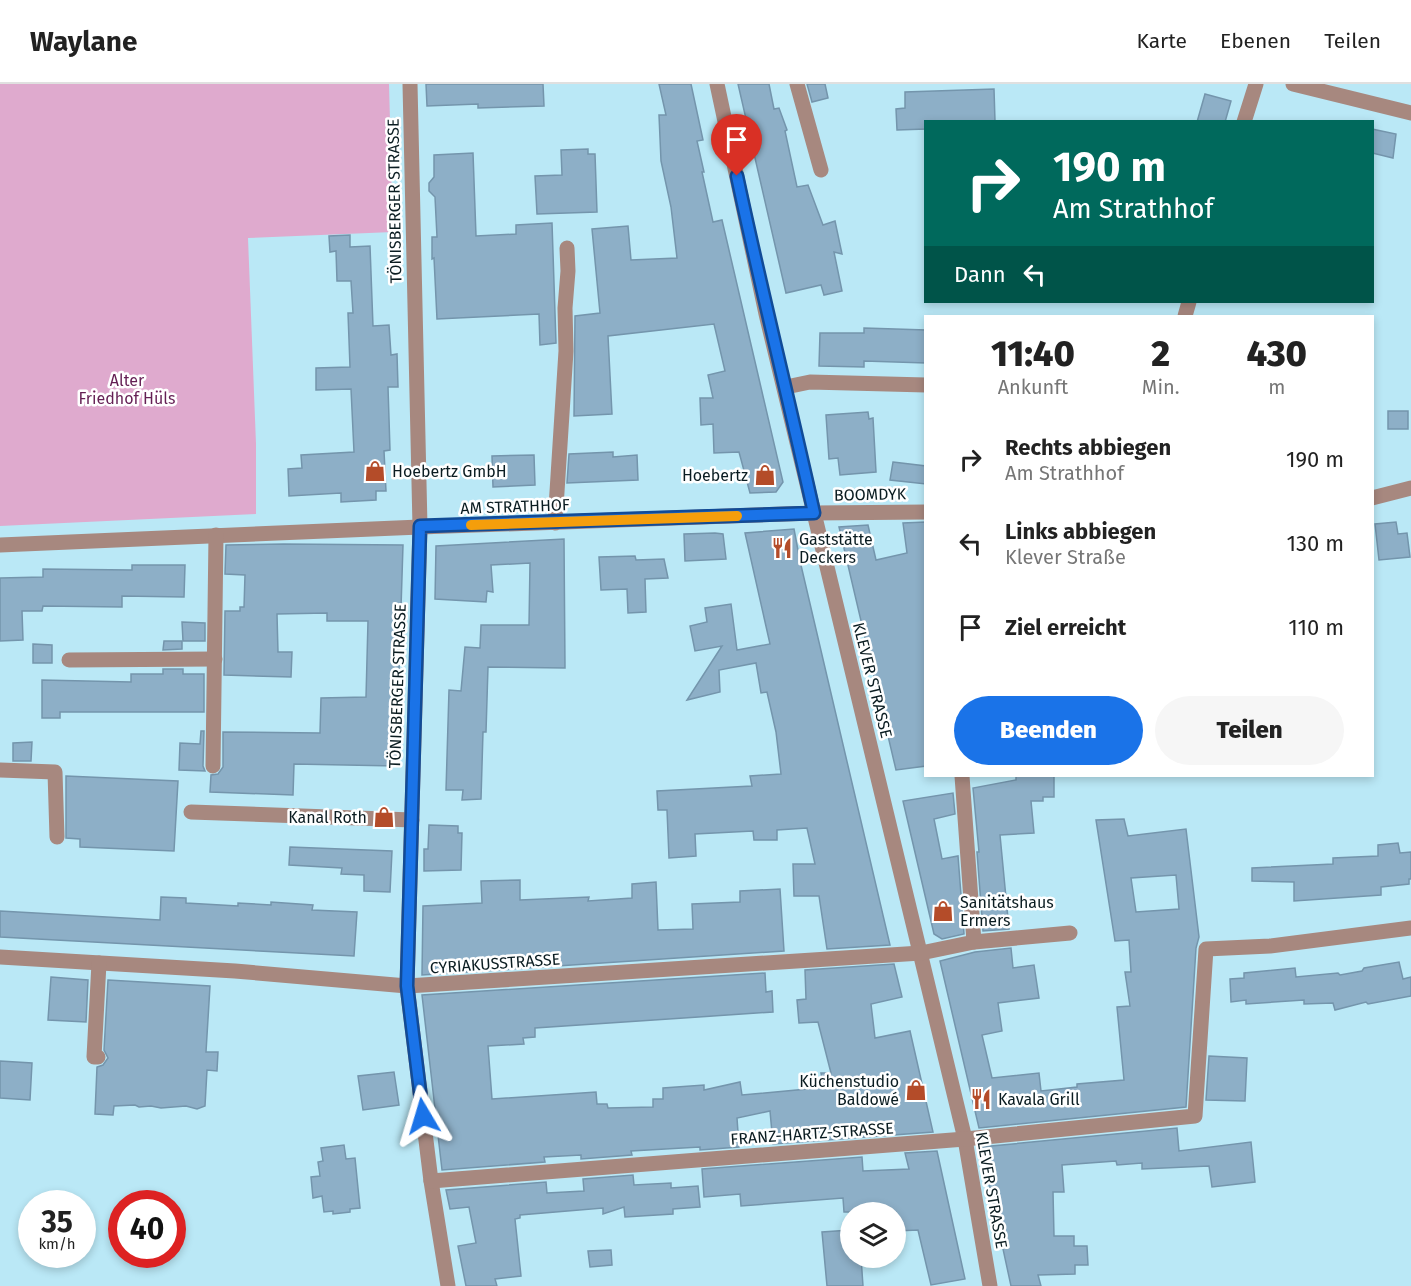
<!DOCTYPE html>
<html lang="de">
<meta charset="utf-8">
<style>
body{margin:0;font-family:"Fira Sans",sans-serif;background:#f6f6f6;color:#222;height:100vh;display:flex;flex-direction:column;font-size:22px;white-space:nowrap}
*{box-sizing:border-box;margin:0}
p{font-size:20px;color:#767676}
.icon{flex:none;width:33px;height:33px;fill:none;stroke:currentColor;stroke-width:2;stroke-linecap:round;stroke-linejoin:round}
.map{position:relative;flex:1;overflow:hidden}
.panel{position:absolute;left:924px;top:231px;width:450px;height:462px;display:flex;flex-direction:column;background:#fff;border-radius:0px;box-shadow:0 3px 9px #0003}
.panel>*{flex:none}
.top-card{position:absolute;left:924px;top:36px;width:450px;height:183px;border-radius:0px;box-shadow:0 3px 9px #0003;background:#00695c;color:#fff;overflow:hidden}
.fabs{position:absolute;left:840px;top:1118px;display:grid;gap:12px}
.fabs a{display:grid;place-items:center;width:66px;height:66px;border-radius:50%;background:#fff;box-shadow:0 3px 9px #0003;font-size:30px}
.speed{position:absolute;left:18px;top:1106px;display:flex;gap:12px;font-size:30px;font-weight:700;text-align:center}
.speed>*{display:grid;place-content:center;width:78px;height:78px;border-radius:50%;background:#fff;box-shadow:0 3px 9px #0003;line-height:1}
.speed small{font-size:15px;font-weight:400}
.speed .limit{border:9px solid #d22;background:#fff;color:#111}
.pin{position:absolute;display:grid;place-items:center;width:51px;height:51px;color:#fff;margin:-62px -26px;border-radius:50% 50% 50% 0;rotate:-45deg;box-shadow:0 0 6px #0007}
.pin .icon{rotate:45deg}
.me{position:absolute;width:66px;margin:-33px;rotate:353deg;stroke-linejoin:round;filter:drop-shadow(0 0 4px #0008)}
.turn{display:flex;align-items:center;gap:21px;height:126px;padding:0 30px;font-size:27px}
.turn .icon{width:78px;height:78px;stroke-width:2.5}
.turn b{display:block;font-size:42px;line-height:51px}
.then{display:flex;align-items:center;height:57px;padding:0 30px;background:#0003;gap:12px;font-size:22px}
.eta{display:flex;justify-content:space-evenly;align-items:center;height:102px;text-align:center}
.eta b{font-size:36px;font-weight:800;line-height:42px}
.primary-button{display:flex;gap:12px;margin-top:auto;padding:12px 30px}
.primary-button a{flex:1;height:69px;border-radius:36px;background:#1a73e8;color:#fff;font-size:24px;font-weight:800;line-height:69px;text-align:center}
.primary-button a+a{background:#f6f6f6;color:#222}
ul{padding:0;list-style:none}
li{display:flex;align-items:center;gap:18px;height:84px;padding:0 30px}
li div{flex:1}
li b{display:block;font-size:22px}
li em{font-style:normal}
header{display:flex;align-items:center;gap:36px;box-sizing:border-box;height:84px;padding:0 30px;background:#fff;border-bottom:2px solid #e0e0e0}
header strong{font-size:28px}
nav{display:flex;gap:33px;margin-inline-start:auto;font-size:21px}
.map>svg:first-child{display:block}
.green{fill:#dfaace}
.building{fill:#8dafc7;stroke:#7495ac;stroke-width:1.5;fill-rule:evenodd}
.lines{fill:none;stroke-linecap:round;stroke-linejoin:round}
.minor{stroke:#a7887f;stroke-width:15}
.route-casing{stroke:#114b97;stroke-width:15}
.route{stroke:#1a73e8;stroke-width:10}
.slow{stroke:#f59e0b;stroke-width:10}
.labels{text-anchor:middle;stroke-width:5;stroke-linejoin:round;paint-order:stroke}
.street-label{font-size:16px;fill:#0a1c21;stroke:#fff}
.park-label{font-size:16px;fill:#641f54;stroke:#fff}
.poi-label{font-size:16px;fill:#0a1c21;stroke:#fff;text-anchor:start}
</style>
<header>
<strong>Waylane</strong>
<nav><a>Karte</a><a>Ebenen</a><a>Teilen</a></nav>
</header>
<div class="map">
<svg width="1411" height="1202" viewBox="0 0 1411 1202">
<rect width="100%" height="100%" fill="#bae8f6"/>
<!-- green -->
<polygon class="green" points="0,0 389,0 393,148 248,154 256,360 256,430 0,442"/>
<!-- building -->
<g class="building">
<polygon points="426,0 543,0 544,22 478,24 478,20 427,22"/>
<polygon points="659,0 691,0 703,56 697,57 704,88 702,88 713,138 722,136 783,398 776,408 750,409 739,368 714,369 713,340 701,341 700,314 713,314 708,291 725,287 714,240 608,252 612,330 574,332 575,232 600,229 592,145 628,142 631,176 677,174 671,123 661,77 659,31 666,31"/>
<polygon points="738,0 769,0 774,25 779,24 787,46 785,47 797,103 808,101 823,141 835,137 842,170 834,168 842,207 824,211 821,201 786,209"/>
<polygon points="807,0 825,0 828,14 812,18"/>
<polygon points="994,5 995,37 926,38 926,45 897,46 896,25 905,24 905,8"/>
<polygon points="1205,10 1231,17 1225,38 1197,38"/>
<polygon points="1372,45 1396,50 1393,74 1372,69"/>
<polygon points="588,65 588,70 595,70 597,128 537,130 535,92 562,91 561,66"/>
<polygon points="473,69 476,152 516,150 516,141 552,139 556,259 540,261 539,230 437,235 434,174 432,175 432,153 437,153 435,113 429,107 429,99 434,93 434,71"/>
<polygon points="350,151 350,163 370,162 373,242 389,241 391,271 397,270 398,303 388,303 390,366 384,367 386,407 376,407 376,416 341,418 341,409 289,412 288,385 302,384 301,371 354,368 351,305 316,306 316,284 350,283 348,229 353,229 351,197 337,197 336,167 330,168 329,152"/>
<polygon points="864,244 926,246 926,279 864,277 864,283 819,282 820,249 864,249"/>
<rect x="1388" y="327" width="20" height="18"/>
<polygon points="868,328 869,335 873,334 876,388 840,391 838,374 829,375 826,331"/>
<polygon points="613,368 613,373 637,371 638,396 567,399 569,370"/>
<polygon points="534,371 535,401 493,403 492,372"/>
<polygon points="893,378 926,382 926,400 890,396"/>
<polygon points="926,438 926,682 896,686 839,443 868,441 876,476 907,469 903,439"/>
<polygon points="1396,438 1398,450 1407,449 1410,473 1379,476 1375,440"/>
<polygon points="794,445 800,477 890,861 827,865 819,812 794,812 793,780 815,780 807,744 777,746 777,756 754,756 753,747 695,750 696,772 669,774 667,726 658,726 657,707 752,702 750,692 781,690 776,648 767,608 761,609 756,579 719,586 720,608 687,616 722,562 695,567 690,542 707,538 705,524 731,520 737,566 770,560 745,449"/>
<polygon points="715,449 723,450 726,475 685,477 684,450"/>
<polygon points="564,455 565,584 488,583 486,648 483,648 481,715 462,716 463,706 446,706 449,606 461,607 465,563 480,564 481,541 529,541 530,479 491,481 493,508 487,507 486,518 435,515 436,462"/>
<polygon points="284,460 403,461 396,682 294,680 293,711 210,708 211,691 218,690 223,683 223,648 320,649 321,614 366,613 368,537 327,537 327,529 277,530 278,568 292,568 291,593 224,591 225,527 240,527 240,523 244,523 245,491 225,490 226,461"/>
<polygon points="635,472 636,476 664,475 668,494 645,495 646,528 628,529 627,505 601,506 599,473"/>
<polygon points="132,481 185,481 184,513 122,512 122,523 43,522 42,527 22,527 23,556 0,557 0,494 43,493 43,485 132,486"/>
<polygon points="182,538 205,539 205,557 183,557"/>
<polygon points="164,557 182,557 182,565 163,566"/>
<polygon points="33,560 52,561 52,579 33,579"/>
<polygon points="163,585 183,585 183,590 204,590 204,628 60,628 60,634 42,634 42,596 131,598 131,590 163,590"/>
<polygon points="201,647 204,647 203,682 205,687 179,686 180,659 200,660"/>
<polygon points="32,658 31,677 13,677 13,659"/>
<polygon points="66,692 178,697 174,767 80,763 80,755 66,754"/>
<polygon points="1016,692 1054,692 1054,713 1043,713 1043,717 1031,717 1034,749 1000,751 1009,845 983,847 977,768 979,768 973,704 1016,696"/>
<polygon points="953,709 955,730 934,735 942,775 958,772 964,850 942,855 934,850 903,717"/>
<path d="M1124,735L1128,752L1186,745L1199,853L1196,864L1186,1023L979,1044L940,877L975,868L1011,864L1013,884L1034,881L1039,914L998,919L1002,947L982,951L992,994L1039,989L1041,1007L1077,1003V1000L1124,996L1117,923L1130,922L1125,888H1131L1129,856L1115,857L1096,736ZM1176,791L1179,825L1136,828L1131,794Z"/>
<polygon points="429,741 458,742 458,749 462,749 461,786 424,787 424,765 428,765"/>
<polygon points="1398,759 1400,769 1411,768 1411,795 1409,795 1409,800 1381,803 1381,811 1294,817 1294,798 1252,797 1252,784 1333,780 1333,774 1378,772 1378,761"/>
<polygon points="290,763 392,767 390,808 364,807 364,791 341,790 342,784 289,781"/>
<polygon points="520,796 520,816 589,813 588,817 632,814 632,800 656,798 658,846 693,845 692,820 740,818 740,807 780,805 784,867 422,891 423,822 482,819 481,797"/>
<polygon points="161,813 186,814 186,819 238,822 238,819 271,821 271,818 313,821 312,826 357,828 354,872 0,853 0,827 160,836"/>
<polygon points="1399,878 1403,895 1411,893 1411,912 1368,920 1366,918 1335,926 1333,919 1304,920 1304,916 1246,920 1246,916 1231,918 1230,895 1244,894 1244,889 1295,884 1296,893 1338,889 1340,891 1362,887 1364,884"/>
<polygon points="894,880 902,913 871,920 875,954 910,947 933,1048 773,1060 770,1027 737,1034 739,1063 700,1066 700,1063 631,1067 632,1071 581,1075 581,1071 544,1073 545,1078 442,1086 422,911 765,889 766,908 772,907 773,928 535,944 535,953 523,954 524,960 488,962 492,1015 596,1008 597,1020 607,1020 608,1024 653,1023 653,1015 663,1015 663,1004 704,1001 704,1006 740,998 742,1011 807,1005 807,1001 823,999 821,989 831,989 818,938 799,939 797,916 806,915 805,886"/>
<polygon points="51,893 88,896 86,938 48,936"/>
<polygon points="108,896 210,902 206,968 218,968 217,987 207,986 205,1022 197,1025 186,1022 161,1024 151,1022 139,1023 135,1021 114,1022 113,1031 95,1030 97,983 103,981 108,974 104,966"/>
<polygon points="1209,972 1247,974 1245,1017 1206,1016"/>
<polygon points="0,977 32,979 30,1016 0,1014"/>
<polygon points="394,988 399,1021 363,1026 358,992"/>
<polygon points="1177,1044 1179,1067 1251,1058 1255,1098 1212,1103 1209,1082 1142,1085 1142,1079 1117,1081 1116,1077 1062,1081 1064,1108 1053,1108 1054,1152 1074,1152 1074,1162 1087,1162 1088,1181 1075,1181 1075,1190 1038,1191 1041,1202 1011,1202 981,1063"/>
<polygon points="344,1061 346,1075 355,1074 360,1124 350,1125 350,1128 333,1130 333,1127 324,1128 322,1112 313,1114 311,1093 320,1092 318,1078 323,1077 321,1064"/>
<polygon points="937,1067 965,1195 931,1201 918,1146 896,1147 896,1128 844,1128 843,1114 741,1122 740,1110 704,1113 702,1085 862,1073 863,1087 909,1085 905,1069"/>
<polygon points="633,1091 634,1101 671,1099 671,1104 698,1102 700,1123 673,1125 673,1130 625,1133 624,1123 603,1130 603,1124 520,1131 520,1134 515,1135 521,1192 495,1195 497,1202 466,1202 458,1162 476,1159 469,1123 450,1125 446,1106 546,1098 547,1109 584,1107 583,1095"/>
<polygon points="850,1146 850,1173 861,1173 863,1202 827,1202 822,1148"/>
<polygon points="611,1166 612,1181 590,1183 588,1167"/>
</g>
<g class="lines">
<!-- minor -->
<g class="minor">
<polyline points="410,0 420,443 407,902 431,1097 448,1202"/>
<polyline points="717,0 766,230 965,1055 990,1202"/>
<polyline points="797,0 821,86"/>
<polyline points="1293,0 1411,29"/>
<polyline points="1244,38 1256,0"/>
<polyline points="1185,232 1189,218"/>
<polyline points="786,303 810,298 926,301"/>
<polyline points="1372,414 1411,404"/>
<polyline points="555,439 566,267 565,224 568,187 567,164"/>
<polyline points="0,461 420,443 814,429 926,428"/>
<polyline points="69,576 215,575"/>
<polyline points="213,682 216,451"/>
<polyline points="0,686 55,688 57,753"/>
<polyline points="191,728 412,736"/>
<polyline points="974,858 1070,849"/>
<polyline points="0,873 235,887 407,902 921,869 974,858 962,692"/>
<polyline points="98,973 94,973 99,879"/>
<polyline points="431,1097 965,1055 1195,1032 1206,865 1270,862 1411,844"/>
</g>
</g>
<g class="lines">
<defs>
<path id="route" d="M423,1032L407,902L420,442L814,429C789,316 761,205 737,92"/>
</defs>
<!-- route casing -->
<use href="#route" class="route-casing"/>
<!-- route -->
<use href="#route" class="route"/>
<!-- slow -->
<polyline class="slow" points="471,441 737,432"/>
</g>
<!-- icons -->
<defs>
<symbol id="shop-bare" viewBox="-9 -9 18 18"><path d="M-5-2.5h2.3a2.7 3.5 0 0 1 5.4 0H5L5.5 6h-11ZM-1.5-2.5h3a1.5 2.3 0 0 0-3 0Z" fill="#b44c29" stroke="#fff" stroke-width="2.5" paint-order="stroke"/></symbol>
<symbol id="restaurant-bare" viewBox="-9 -9 18 18"><path d="M-5-6h1v4h1v-4h1v4h1v-4h1v5L-1.5 .5V6h-2V.5L-5-1ZM5-6V6H3V1.5H1.5Q1.5-4 5-6Z" fill="#b44c29" stroke="#fff" stroke-width="2.5" paint-order="stroke"/></symbol>
</defs>
<g fill-rule="evenodd">
<use href="#shop-bare" x="360" y="372" width="30" height="30"/>
<use href="#shop-bare" x="750" y="376" width="30" height="30"/>
<use href="#restaurant-bare" x="767" y="449" width="30" height="30"/>
<use href="#shop-bare" x="369" y="718" width="30" height="30"/>
<use href="#shop-bare" x="928" y="812" width="30" height="30"/>
<use href="#shop-bare" x="901" y="991" width="30" height="30"/>
<use href="#restaurant-bare" x="966" y="1000" width="30" height="30"/>
</g>
<g class="labels">
<!-- street labels -->
<g class="street-label">
<text transform="translate(394 117) rotate(-91)" y="6">TÖNISBERGER STRASSE</text>
<text transform="translate(870 410) rotate(-1)" y="6">BOOMDYK</text>
<text transform="translate(515 422) rotate(-2)" y="6">AM STRATHHOF</text>
<text transform="translate(873 596) rotate(76)" y="6">KLEVER STRASSE</text>
<text transform="translate(397 602) rotate(-88)" y="6">TÖNISBERGER STRASSE</text>
<text transform="translate(495 879) rotate(-4)" y="6">CYRIAKUSSTRASSE</text>
<text transform="translate(812 1049) rotate(-4)" y="6">FRANZ-HARTZ-STRASSE</text>
<text transform="translate(992 1106) rotate(80)" y="6">KLEVER STRASSE</text>
</g>
<!-- park labels -->
<g class="park-label">
<text x="127" y="302">Alter<tspan x="127" dy="18">Friedhof Hüls</tspan></text>
</g>
<!-- poi labels -->
<g class="poi-label">
<text x="392" y="393">Hoebertz GmbH</text>
<text x="748" y="397" text-anchor="end">Hoebertz</text>
<text x="799" y="461">Gaststätte<tspan x="799" dy="18">Deckers</tspan></text>
<text x="367" y="739" text-anchor="end">Kanal Roth</text>
<text x="960" y="824">Sanitätshaus<tspan x="960" dy="18">Ermers</tspan></text>
<text x="899" y="1003" text-anchor="end">Küchenstudio<tspan x="899" dy="18">Baldowé</tspan></text>
<text x="998" y="1021">Kavala Grill</text>
</g>
</g>
</svg>
<div class="fabs">
<a><svg class="icon" aria-label="layers" viewBox="0 0 24 24"><path d="M12 4l9 5-9 5-9-5zM3 14l9 5 9-5"/></svg></a>
</div>
<div class="speed"><div>35<small>km/h</small></div><div class="limit">40</div></div>
<div class="pin" style="left:737px;top:92px;background:#d93025"><svg class="icon" aria-label="arrive" viewBox="0 0 24 24"><path d="M6 21V4h12l-3 4 3 4H6"/></svg></div>
<svg class="me" style="left:423px;top:1032px" viewBox="-20 -20 40 40"><path d="M0-17L14 15 0 8-14 15z" fill="#1a73e8" stroke="#fff" stroke-width="4"/></svg>
<div class="top-card">
<div class="turn"><svg class="icon" aria-label="right" viewBox="0 0 24 24"><path d="M7 20v-9h11M14 6l5 5-5 5"/></svg><div><b>190 m</b>Am Strathhof</div></div>
<div class="then">Dann<svg class="icon" aria-label="left" viewBox="0 0 24 24"><path d="M17 20v-9H6M10 6l-5 5 5 5"/></svg></div>
</div>
<section class="panel">
<div class="eta">
<div><b>11:40</b><p>Ankunft</p></div>
<div><b>2</b><p>Min.</p></div>
<div><b>430</b><p>m</p></div>
</div>
<ul>
<li><svg class="icon" aria-label="right" viewBox="0 0 24 24"><path d="M7 20v-9h11M14 6l5 5-5 5"/></svg><div><b>Rechts abbiegen</b><p>Am Strathhof</p></div><em>190 m</em></li>
<li><svg class="icon" aria-label="left" viewBox="0 0 24 24"><path d="M17 20v-9H6M10 6l-5 5 5 5"/></svg><div><b>Links abbiegen</b><p>Klever Straße</p></div><em>130 m</em></li>
<li><svg class="icon" aria-label="arrive" viewBox="0 0 24 24"><path d="M6 21V4h12l-3 4 3 4H6"/></svg><div><b>Ziel erreicht</b></div><em>110 m</em></li>
</ul>
<div class="primary-button"><a>Beenden</a><a>Teilen</a></div>
</section>
</div>
